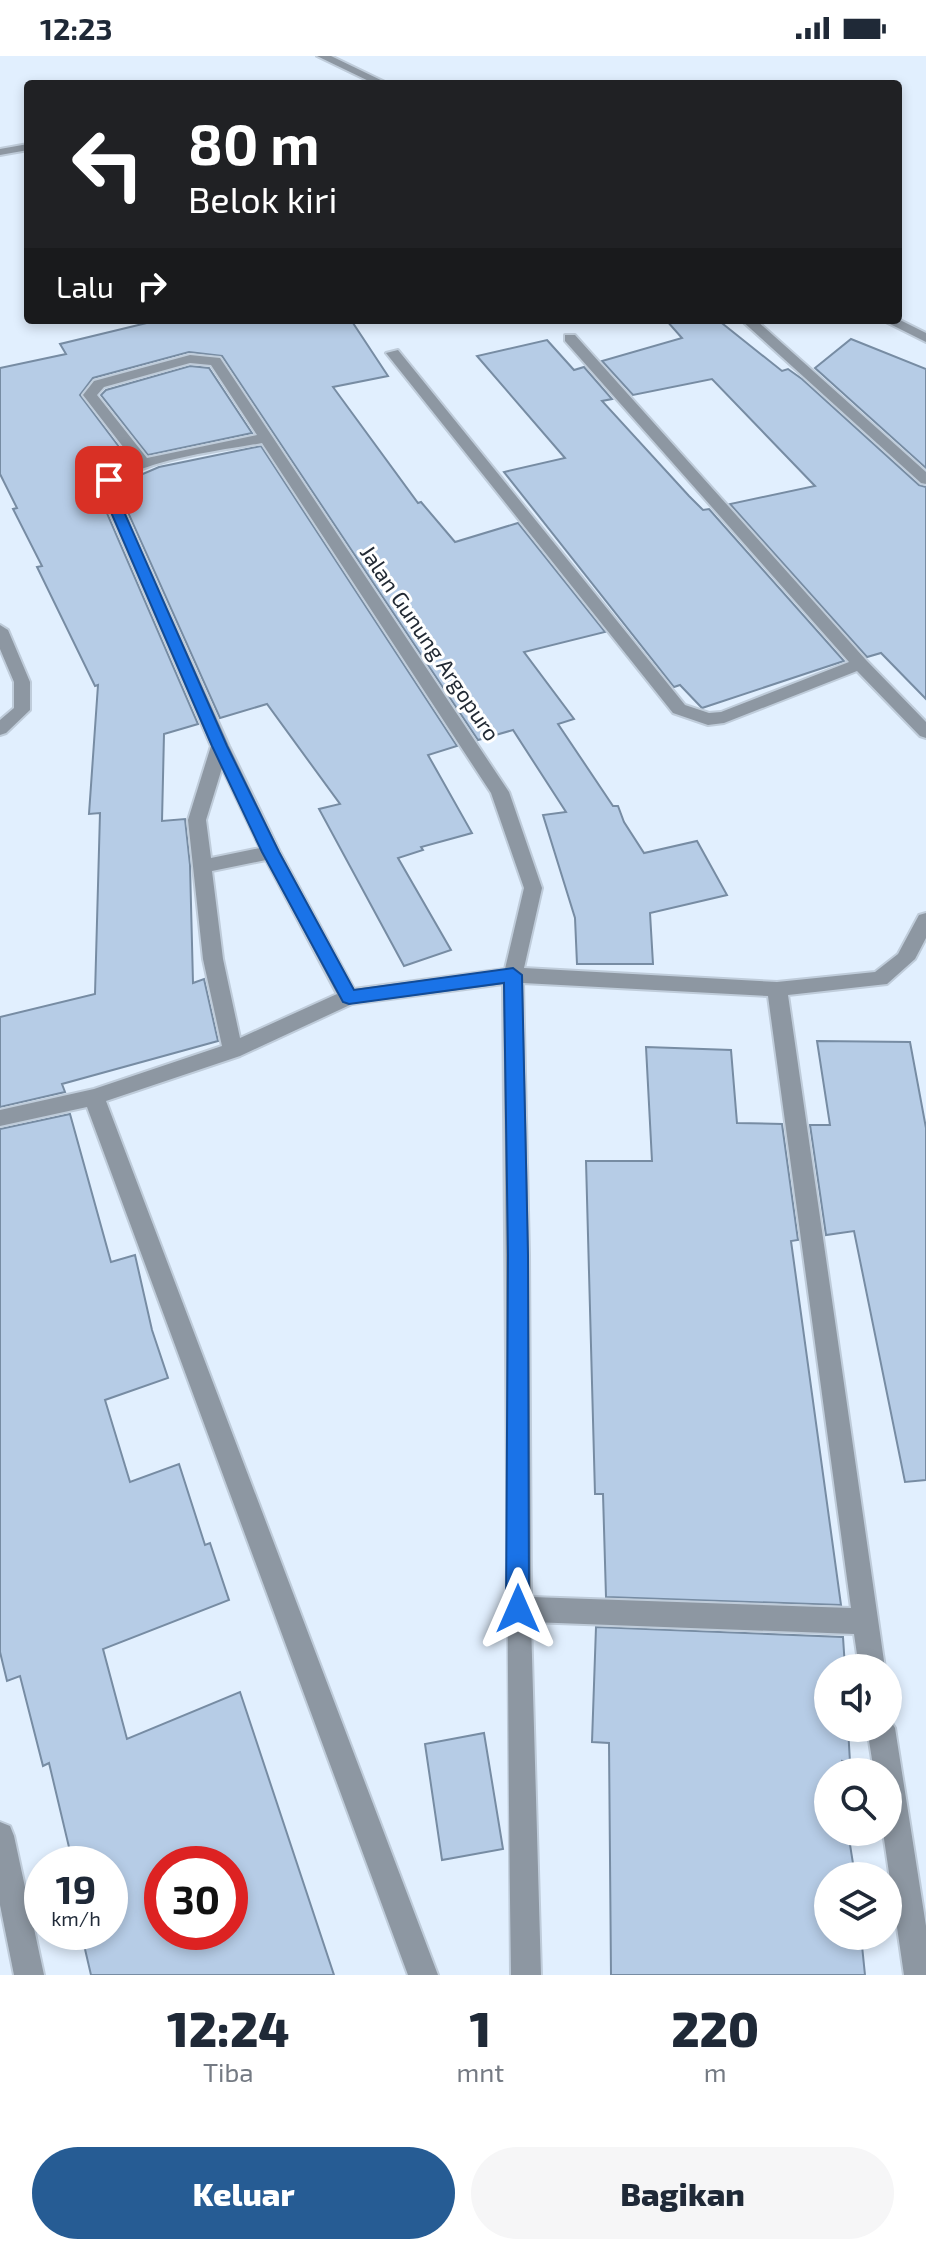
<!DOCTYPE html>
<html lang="id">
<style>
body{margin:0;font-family:"Exo 2",sans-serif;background:#f6f6f7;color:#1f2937;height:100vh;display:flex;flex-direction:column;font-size:30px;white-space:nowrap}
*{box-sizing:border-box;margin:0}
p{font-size:26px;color:#747a83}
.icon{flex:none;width:44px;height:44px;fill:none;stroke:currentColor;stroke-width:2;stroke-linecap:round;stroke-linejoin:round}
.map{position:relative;height:1919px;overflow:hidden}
.panel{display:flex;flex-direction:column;background:#fff;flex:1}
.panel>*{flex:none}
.top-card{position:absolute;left:24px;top:24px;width:878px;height:244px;border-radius:8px;box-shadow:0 4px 12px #0003;background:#202124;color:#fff;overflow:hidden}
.controls{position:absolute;left:814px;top:1598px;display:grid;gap:16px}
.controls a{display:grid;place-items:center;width:88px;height:88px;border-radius:50%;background:#fff;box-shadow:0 4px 12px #0003;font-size:40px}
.speed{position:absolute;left:24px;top:1790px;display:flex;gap:16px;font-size:40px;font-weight:700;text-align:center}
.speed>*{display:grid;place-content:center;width:104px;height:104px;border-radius:50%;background:#fff;box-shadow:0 4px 12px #0003;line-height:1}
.speed small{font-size:20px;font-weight:400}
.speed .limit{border:12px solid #d22;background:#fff;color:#111}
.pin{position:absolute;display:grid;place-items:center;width:68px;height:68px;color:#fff;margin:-34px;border-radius:16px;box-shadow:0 4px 12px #0006}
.me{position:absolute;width:88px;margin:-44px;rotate:0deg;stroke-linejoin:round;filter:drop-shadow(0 0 6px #0008)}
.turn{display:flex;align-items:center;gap:28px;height:168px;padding:0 32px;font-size:36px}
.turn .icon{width:104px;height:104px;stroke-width:2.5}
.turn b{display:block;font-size:56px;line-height:68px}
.then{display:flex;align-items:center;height:76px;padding:0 32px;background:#0003;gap:16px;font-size:30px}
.eta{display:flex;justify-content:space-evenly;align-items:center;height:136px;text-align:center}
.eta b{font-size:48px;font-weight:800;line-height:56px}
.cta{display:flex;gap:16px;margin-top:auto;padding:16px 32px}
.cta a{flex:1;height:92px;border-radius:48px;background:#265c94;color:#fff;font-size:32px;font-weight:800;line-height:92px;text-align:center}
.cta a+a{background:#f6f6f7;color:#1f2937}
.status{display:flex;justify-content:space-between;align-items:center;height:56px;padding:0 40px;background:#fff;direction:ltr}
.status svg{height:22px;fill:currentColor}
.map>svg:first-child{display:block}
.building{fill:#b6cce6;stroke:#778ca3;stroke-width:2;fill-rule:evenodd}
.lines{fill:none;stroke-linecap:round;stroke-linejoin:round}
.minor-casing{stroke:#bfccda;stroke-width:4}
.minor{fill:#8d97a2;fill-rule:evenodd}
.route{fill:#1a73e8;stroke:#114b97;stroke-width:2}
.labels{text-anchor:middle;stroke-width:6;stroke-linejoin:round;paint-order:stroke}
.street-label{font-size:22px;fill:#222a34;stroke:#fff}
</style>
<div class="status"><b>12:23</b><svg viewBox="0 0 49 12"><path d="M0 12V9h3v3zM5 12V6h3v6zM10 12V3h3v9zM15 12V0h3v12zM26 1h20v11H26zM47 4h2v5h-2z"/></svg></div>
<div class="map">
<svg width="926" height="1919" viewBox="0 0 926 1919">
<rect width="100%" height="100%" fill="#e1effe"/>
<!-- building -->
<g class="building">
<polygon points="159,264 351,264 388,320 333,331 418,447 421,446 455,486 518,467 605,576 524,596 574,663 558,668 613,750 618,750 624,766 644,797 697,785 727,839 650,857 653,908 577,908 575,862 543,759 566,756 513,674 478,684 222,300 189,296 93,322 80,339 129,404 108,414 97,434 198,668 164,678 162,765 185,763 190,809 193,927 204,923 218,985 62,1028 65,1036 0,1051 0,961 95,938 100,757 89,758 98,629 95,630 37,511 42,510 13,453 17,452 0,418 0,312 66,298 60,288"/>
<polygon points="666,264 718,264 782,315 788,313 802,323 919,429 926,431 926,643 881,597 867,601 730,448 815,430 712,323 633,339 602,305 682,282"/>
<polygon points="851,283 926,313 926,412 815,312"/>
<polygon points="547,284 574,314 584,311 612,343 602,345 689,440 703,454 709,453 844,605 702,652 680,629 674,631 504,416 565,402 477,300"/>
<polygon points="190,310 209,312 252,377 148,399 101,339 106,334"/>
<polygon points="261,390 457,690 428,699 472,777 421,791 423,794 398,802 451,894 404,910 319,753 340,748 267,648 220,662 118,434 124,426 159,411"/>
<polygon points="817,985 910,986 926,1072 926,1424 905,1426 854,1175 826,1179 810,1069 830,1069"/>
<polygon points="646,991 731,994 737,1067 782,1068 798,1184 791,1185 841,1549 606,1541 603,1438 595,1438 586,1105 652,1105"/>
<path d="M70,1058L111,1206L135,1199L152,1274L168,1322L105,1344L130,1426L179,1408L205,1489L210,1487L229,1544L103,1593L127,1683L240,1636L334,1919H91L81,1876H110V1808H73L49,1707L43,1710L20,1620L7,1625L0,1596V1073ZM162,1808H230V1876H162Z"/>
<polygon points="596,1571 843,1581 845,1612 828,1612 828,1672 848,1672 850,1706 842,1705 843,1716 828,1716 828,1776 848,1776 855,1820 828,1820 828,1880 861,1880 865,1919 611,1919 609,1687 592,1686"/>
<polygon points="484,1677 503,1793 442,1804 425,1688"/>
</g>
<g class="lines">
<defs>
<g id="minor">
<polygon points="317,0 331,0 389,28 375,28"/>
<polygon points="28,88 28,94 0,99 0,93"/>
<polygon points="898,263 926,277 926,286 882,264"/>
<polygon points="741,264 756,264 926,416 926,428 921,427"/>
<polygon points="565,279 575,279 866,604 926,666 926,682 920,680 857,615 724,667 708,669 673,657 386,297 398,294 685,649 709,657 721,656 849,606 565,285"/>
<path d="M190,299L220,302L509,736L542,832L524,912L777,926L875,916L898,898L919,859L926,857V882L915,903L887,928L788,939L885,1612H859L854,1578L531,1566L541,1919H511C506,1589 508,1258 503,928L352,948L240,1000L106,1045L438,1919H408L87,1051L0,1070V1054L94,1033L222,990L203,903L188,764L211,690L100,433L111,416L134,405L83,339L94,325ZM190,307L211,309L257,379L147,402L97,339L104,331ZM262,387L491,737L524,832L505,913L354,933L280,796L229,690L114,433C125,405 232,393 262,387ZM222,712L260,792L211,802L206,764ZM266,804L337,938L240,982L223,903L212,815ZM523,927L768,940L851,1552L531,1541L529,1199Z"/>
<polygon points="0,569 8,574 30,626 30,654 6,677 0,679 0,664 14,652 14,626 0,593"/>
<polygon points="888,1661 895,1672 926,1870 926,1919 904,1919 883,1776 888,1776 888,1716 874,1716 867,1672 888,1672"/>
<polygon points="0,1766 10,1770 14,1780 44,1919 14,1919 0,1849"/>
</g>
</defs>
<!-- minor casing -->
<use href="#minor" class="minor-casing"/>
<!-- minor -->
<use href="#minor" class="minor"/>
</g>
<!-- route -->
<polygon class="route" points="109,420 116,424 114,433 227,690 279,796 354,934 513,912 522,919 528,1199 529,1553 526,1561 518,1565 509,1561 506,1553 508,1199 504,927 349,948 343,946 262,796 212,690 101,433 105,421"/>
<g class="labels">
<!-- street labels -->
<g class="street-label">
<text transform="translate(430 587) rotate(56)" y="8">Jalan Gunung Argopuro</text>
</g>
</g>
</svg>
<div class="controls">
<a><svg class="icon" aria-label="sound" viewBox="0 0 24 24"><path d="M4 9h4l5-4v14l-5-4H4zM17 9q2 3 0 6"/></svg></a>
<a><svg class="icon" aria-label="search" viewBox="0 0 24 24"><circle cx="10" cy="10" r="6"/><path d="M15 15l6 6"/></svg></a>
<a><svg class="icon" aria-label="layers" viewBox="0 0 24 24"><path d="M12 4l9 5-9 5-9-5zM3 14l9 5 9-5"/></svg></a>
</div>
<div class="speed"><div>19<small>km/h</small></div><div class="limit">30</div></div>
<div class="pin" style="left:109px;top:424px;background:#d93025"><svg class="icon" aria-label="arrive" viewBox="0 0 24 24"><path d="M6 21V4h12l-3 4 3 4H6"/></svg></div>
<svg class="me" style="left:518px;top:1553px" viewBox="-20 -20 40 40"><path d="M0-17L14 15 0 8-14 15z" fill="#1a73e8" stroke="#fff" stroke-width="4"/></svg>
<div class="top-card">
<div class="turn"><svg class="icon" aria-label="left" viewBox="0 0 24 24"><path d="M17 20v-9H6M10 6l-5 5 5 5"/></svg><div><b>80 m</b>Belok kiri</div></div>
<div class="then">Lalu<svg class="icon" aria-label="right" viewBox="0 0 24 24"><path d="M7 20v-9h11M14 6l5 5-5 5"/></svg></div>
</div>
</div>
<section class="panel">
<div class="eta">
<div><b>12:24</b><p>Tiba</p></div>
<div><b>1</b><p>mnt</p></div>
<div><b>220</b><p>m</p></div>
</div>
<div class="cta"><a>Keluar</a><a>Bagikan</a></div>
</section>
